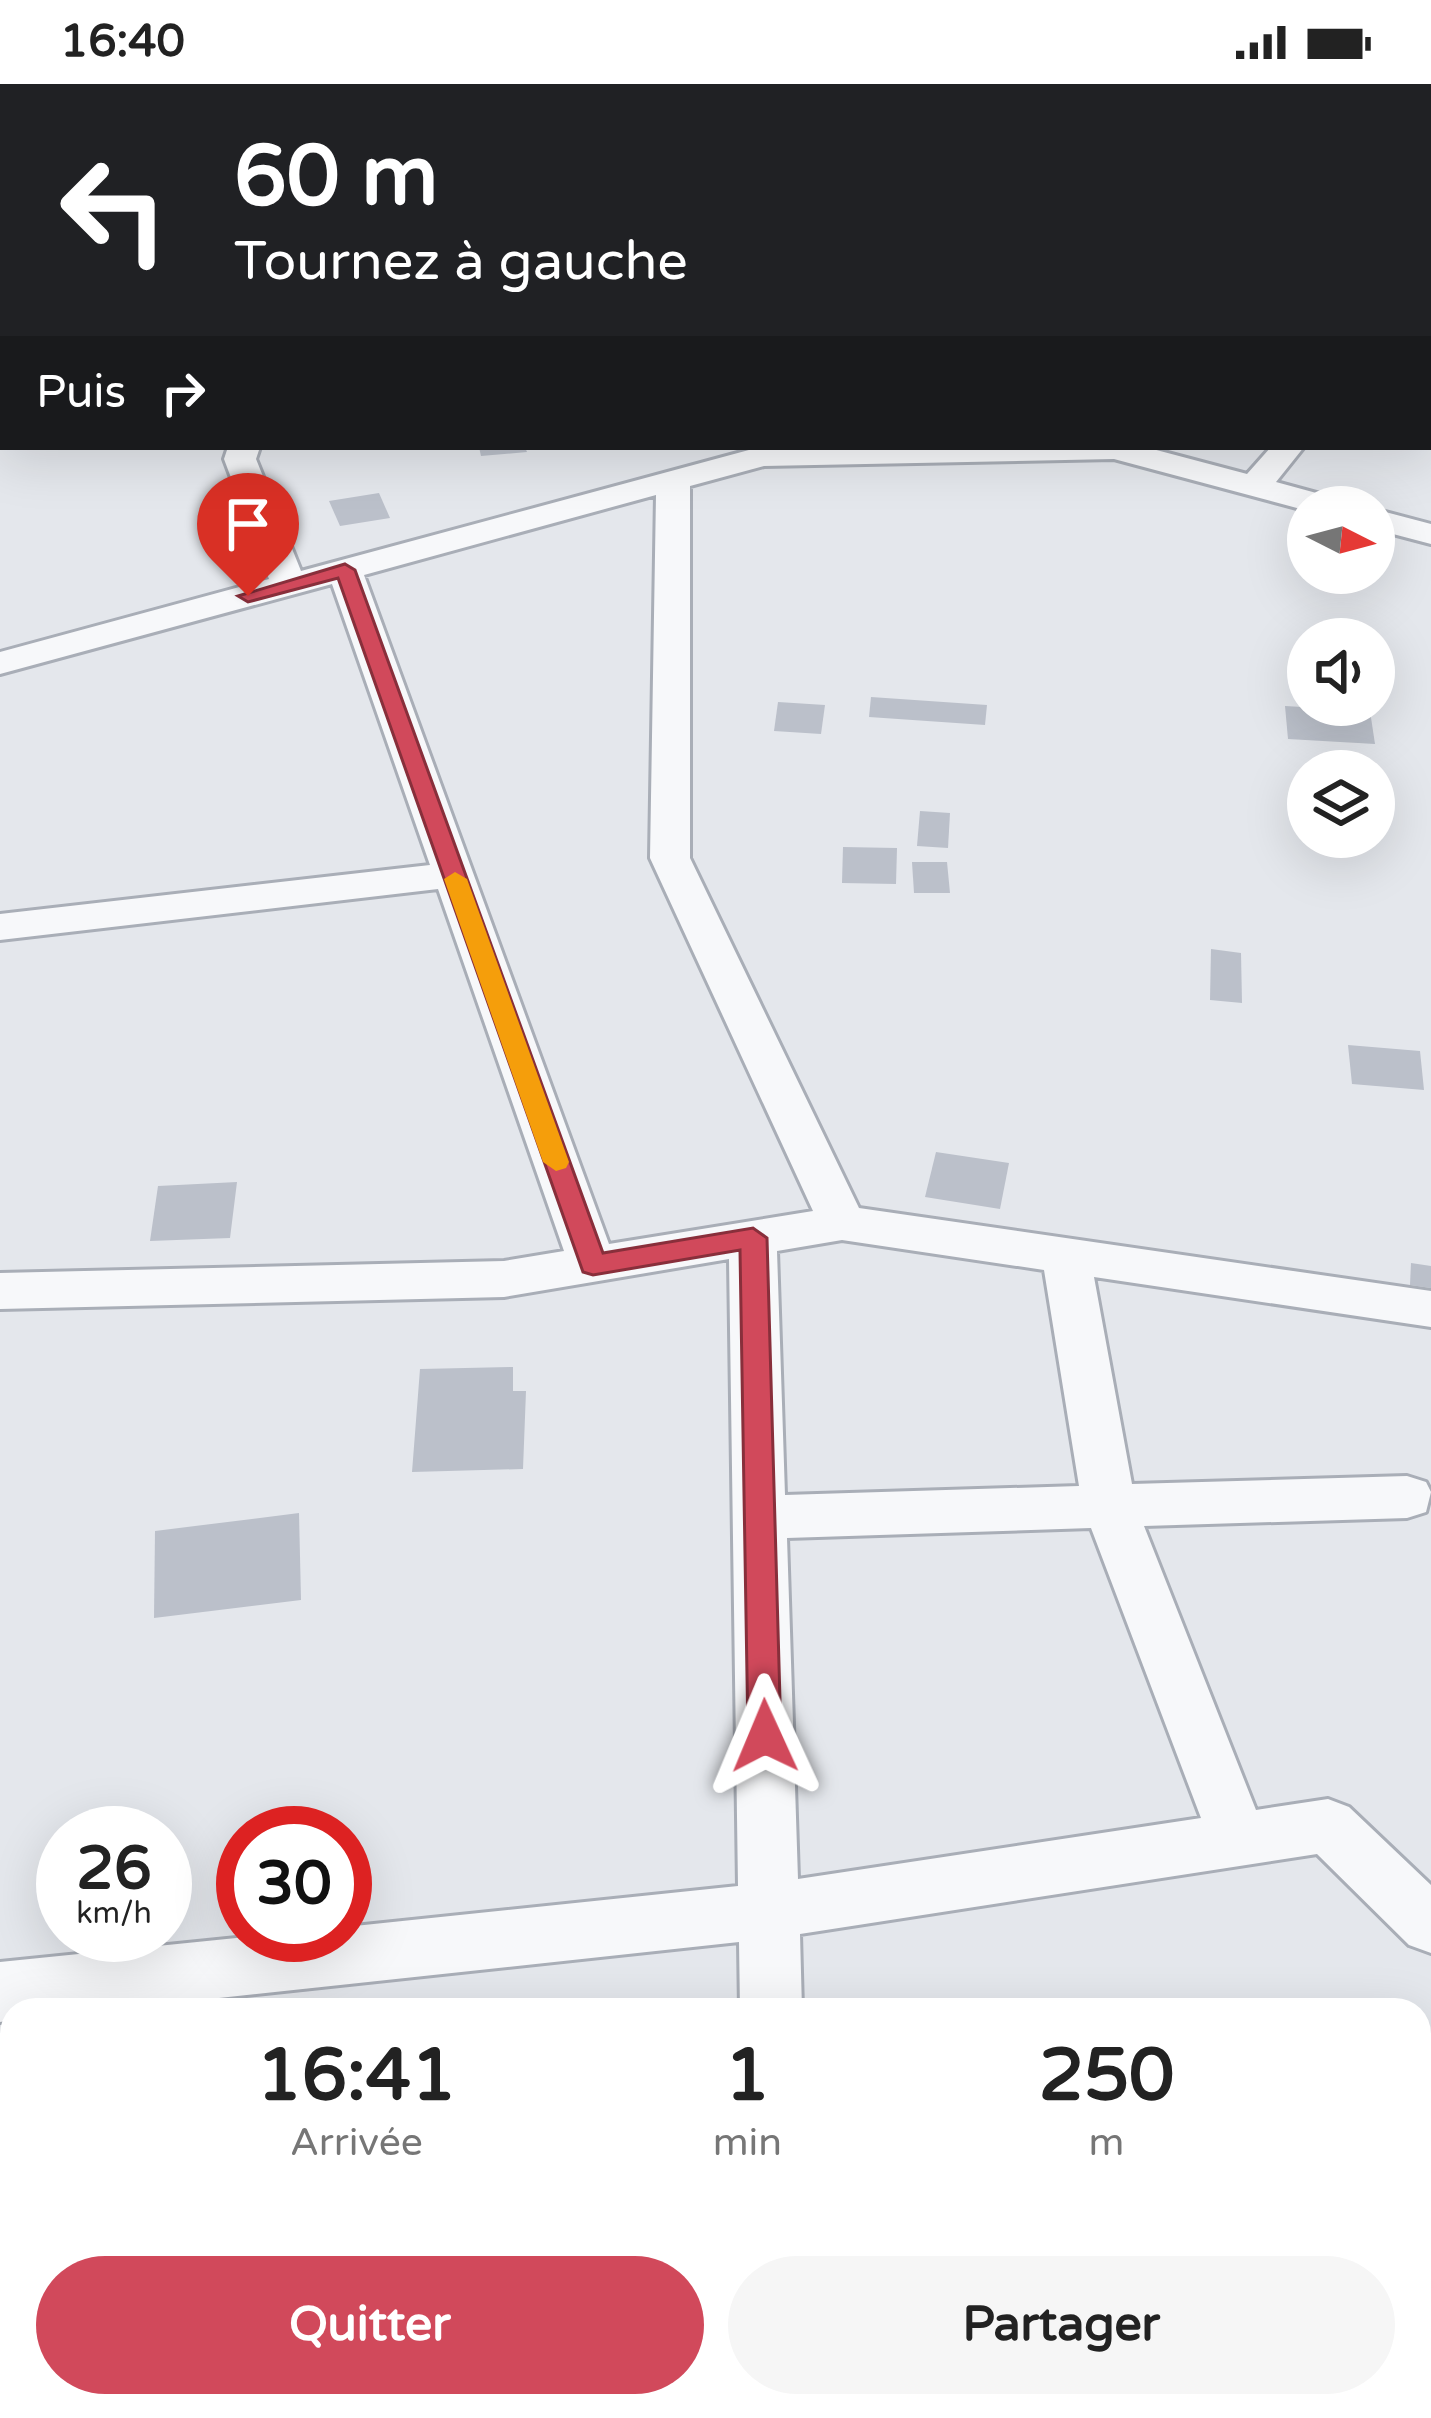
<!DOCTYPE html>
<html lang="fr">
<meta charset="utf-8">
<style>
body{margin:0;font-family:"Varela Round",sans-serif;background:#f6f6f6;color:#222;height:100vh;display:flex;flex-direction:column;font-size:45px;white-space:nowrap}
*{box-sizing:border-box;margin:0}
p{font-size:39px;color:#767676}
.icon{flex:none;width:66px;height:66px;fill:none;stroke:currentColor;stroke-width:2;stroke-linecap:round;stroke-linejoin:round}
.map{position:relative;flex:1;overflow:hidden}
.sheet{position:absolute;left:0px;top:1914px;width:1431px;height:420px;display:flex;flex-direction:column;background:#fff;border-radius:36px 36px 0 0;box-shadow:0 12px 48px #0002}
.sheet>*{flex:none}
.banner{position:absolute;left:0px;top:0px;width:1431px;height:366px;box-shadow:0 12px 48px #0002;background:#202124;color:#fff;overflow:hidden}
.needle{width:78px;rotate:96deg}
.fabs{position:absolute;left:1287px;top:402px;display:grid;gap:24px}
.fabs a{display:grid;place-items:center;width:108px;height:108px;border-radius:50%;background:#fff;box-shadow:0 12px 48px #0002;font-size:60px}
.speed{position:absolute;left:36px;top:1722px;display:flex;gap:24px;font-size:60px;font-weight:700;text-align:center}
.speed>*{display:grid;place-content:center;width:156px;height:156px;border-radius:50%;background:#fff;box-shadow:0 12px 48px #0002;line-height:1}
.speed small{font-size:30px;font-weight:400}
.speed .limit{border:18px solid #d22;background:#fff;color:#111}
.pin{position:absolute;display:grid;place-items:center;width:102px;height:102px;color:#fff;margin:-123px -51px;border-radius:50% 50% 50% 0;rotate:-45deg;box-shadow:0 0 12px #0007}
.pin .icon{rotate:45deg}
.me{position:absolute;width:132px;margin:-66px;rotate:359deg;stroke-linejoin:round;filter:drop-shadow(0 0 9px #0008)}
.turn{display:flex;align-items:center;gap:42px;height:252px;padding:0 36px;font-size:54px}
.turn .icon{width:156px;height:156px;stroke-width:2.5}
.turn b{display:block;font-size:84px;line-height:102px}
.then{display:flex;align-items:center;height:114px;padding:0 36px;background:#0003;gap:24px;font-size:45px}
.eta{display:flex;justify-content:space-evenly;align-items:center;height:204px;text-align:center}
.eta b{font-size:72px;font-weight:700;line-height:84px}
.button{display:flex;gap:24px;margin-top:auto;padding:24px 36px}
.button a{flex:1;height:138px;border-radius:72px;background:#d1495b;color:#fff;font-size:48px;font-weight:700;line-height:138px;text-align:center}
.button a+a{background:#f6f6f6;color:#222}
.status{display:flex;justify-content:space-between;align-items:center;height:84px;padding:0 60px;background:#fff;direction:ltr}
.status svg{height:33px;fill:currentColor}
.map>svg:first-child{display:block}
.building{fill:#bbc0ca}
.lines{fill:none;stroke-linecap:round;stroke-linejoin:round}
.minor-casing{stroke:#a9aeb7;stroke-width:6}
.minor{fill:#f7f8fa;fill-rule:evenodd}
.route{fill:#d1495b;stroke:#882f3b;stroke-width:3}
.slow{fill:#f59e0b}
</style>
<div class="status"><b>16:40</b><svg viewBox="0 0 49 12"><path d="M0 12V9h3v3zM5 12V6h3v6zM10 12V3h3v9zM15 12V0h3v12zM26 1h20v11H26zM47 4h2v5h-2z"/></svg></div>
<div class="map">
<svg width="1431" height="2334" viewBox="0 0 1431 2334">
<rect width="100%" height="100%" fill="#e4e7ec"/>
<!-- building -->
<g class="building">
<polygon points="479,363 525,363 527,368 481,372"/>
<polygon points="379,409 390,434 340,442 329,417"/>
<polygon points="871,613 987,621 985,641 869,633"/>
<polygon points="778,618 825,621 821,650 774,647"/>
<polygon points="1285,622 1370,627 1375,660 1288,655"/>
<polygon points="920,727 950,729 948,764 917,762"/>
<polygon points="843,763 897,764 896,800 842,799"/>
<polygon points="912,778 947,778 950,809 914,809"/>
<polygon points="1211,865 1241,869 1242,919 1210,916"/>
<polygon points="1348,961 1420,967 1424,1006 1352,1000"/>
<polygon points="936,1068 1009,1079 1000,1125 925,1113"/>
<polygon points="237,1098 230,1154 150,1157 158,1102"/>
<polygon points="1411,1179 1431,1182 1431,1204 1410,1201"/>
<polygon points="513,1283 513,1307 526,1307 523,1385 412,1388 420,1285"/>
<polygon points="299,1429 301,1516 154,1534 155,1447"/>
</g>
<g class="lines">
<defs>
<g id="minor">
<polygon points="496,0 530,0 532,3 498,3"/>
<polygon points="1241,0 1277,0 1279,3 1243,3"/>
<polygon points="1428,34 1431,35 1431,51 1428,50"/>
<rect x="0" y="58" width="3" height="16"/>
<rect x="1428" y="199" width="3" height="18"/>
<polygon points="1431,249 1431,267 1428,268 1428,250"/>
<path d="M228,363H260L256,375L301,487L760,363H1145L1247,390L1271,363H1304L1276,398L1342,416L1347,423H1308V427L1114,375L764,382L690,402V774L859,1124L1431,1207V1243L1094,1193L1132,1400L1407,1392L1426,1398L1431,1408L1426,1428L1407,1434L1144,1442L1256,1726L1328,1715L1349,1723L1431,1801V1869L1409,1861L1317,1770L800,1850L802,1926H740L739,1858L108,1926H12V1936L0,1938V1878L265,1851H345V1843L738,1802L729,1175L504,1213L0,1225V1189L504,1177L564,1167L438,805L0,856V830L430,781L332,500L0,590V568L269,495L224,375ZM656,411L650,774L813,1127L609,1160L364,491ZM842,1156L1044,1186L1079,1402L785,1411L777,1167ZM1091,1444L1201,1734L798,1795L787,1454Z"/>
<polygon points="1374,425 1431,440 1431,460 1374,445"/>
<rect x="746" y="2322" width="70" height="12"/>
</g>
</defs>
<!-- minor casing -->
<use href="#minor" class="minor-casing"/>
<!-- minor -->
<use href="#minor" class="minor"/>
</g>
<!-- route -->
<polygon class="route" points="345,480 355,486 603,1169 753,1144 767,1154 781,1652 776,1662 765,1666 753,1662 748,1652 740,1166 593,1191 583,1188 338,494 248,518 238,512"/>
<!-- slow -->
<polygon class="slow" points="455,788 467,795 569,1078 566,1084 556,1087 543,1078 444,795"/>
</svg>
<div class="fabs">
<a><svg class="needle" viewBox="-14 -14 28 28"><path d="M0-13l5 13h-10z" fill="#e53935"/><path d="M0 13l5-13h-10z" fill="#767676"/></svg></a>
<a><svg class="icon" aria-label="sound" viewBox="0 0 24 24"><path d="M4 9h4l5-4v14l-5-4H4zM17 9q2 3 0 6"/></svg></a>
<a><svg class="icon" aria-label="layers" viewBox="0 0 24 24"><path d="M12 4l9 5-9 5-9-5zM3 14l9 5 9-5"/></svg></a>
</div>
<div class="speed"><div>26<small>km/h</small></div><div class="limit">30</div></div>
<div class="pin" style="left:248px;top:512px;background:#d93025"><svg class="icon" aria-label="arrive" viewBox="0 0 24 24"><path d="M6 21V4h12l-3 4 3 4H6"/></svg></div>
<svg class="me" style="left:765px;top:1652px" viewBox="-20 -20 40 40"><path d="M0-17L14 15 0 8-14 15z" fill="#d1495b" stroke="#fff" stroke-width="4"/></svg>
<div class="banner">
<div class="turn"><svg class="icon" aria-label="left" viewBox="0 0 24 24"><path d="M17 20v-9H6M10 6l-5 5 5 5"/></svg><div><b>60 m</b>Tournez à gauche</div></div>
<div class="then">Puis<svg class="icon" aria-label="right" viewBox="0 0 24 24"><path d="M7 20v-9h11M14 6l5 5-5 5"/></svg></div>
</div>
<section class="sheet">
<div class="eta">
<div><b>16:41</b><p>Arrivée</p></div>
<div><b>1</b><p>min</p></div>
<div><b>250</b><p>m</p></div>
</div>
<div class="button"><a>Quitter</a><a>Partager</a></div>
</section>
</div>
